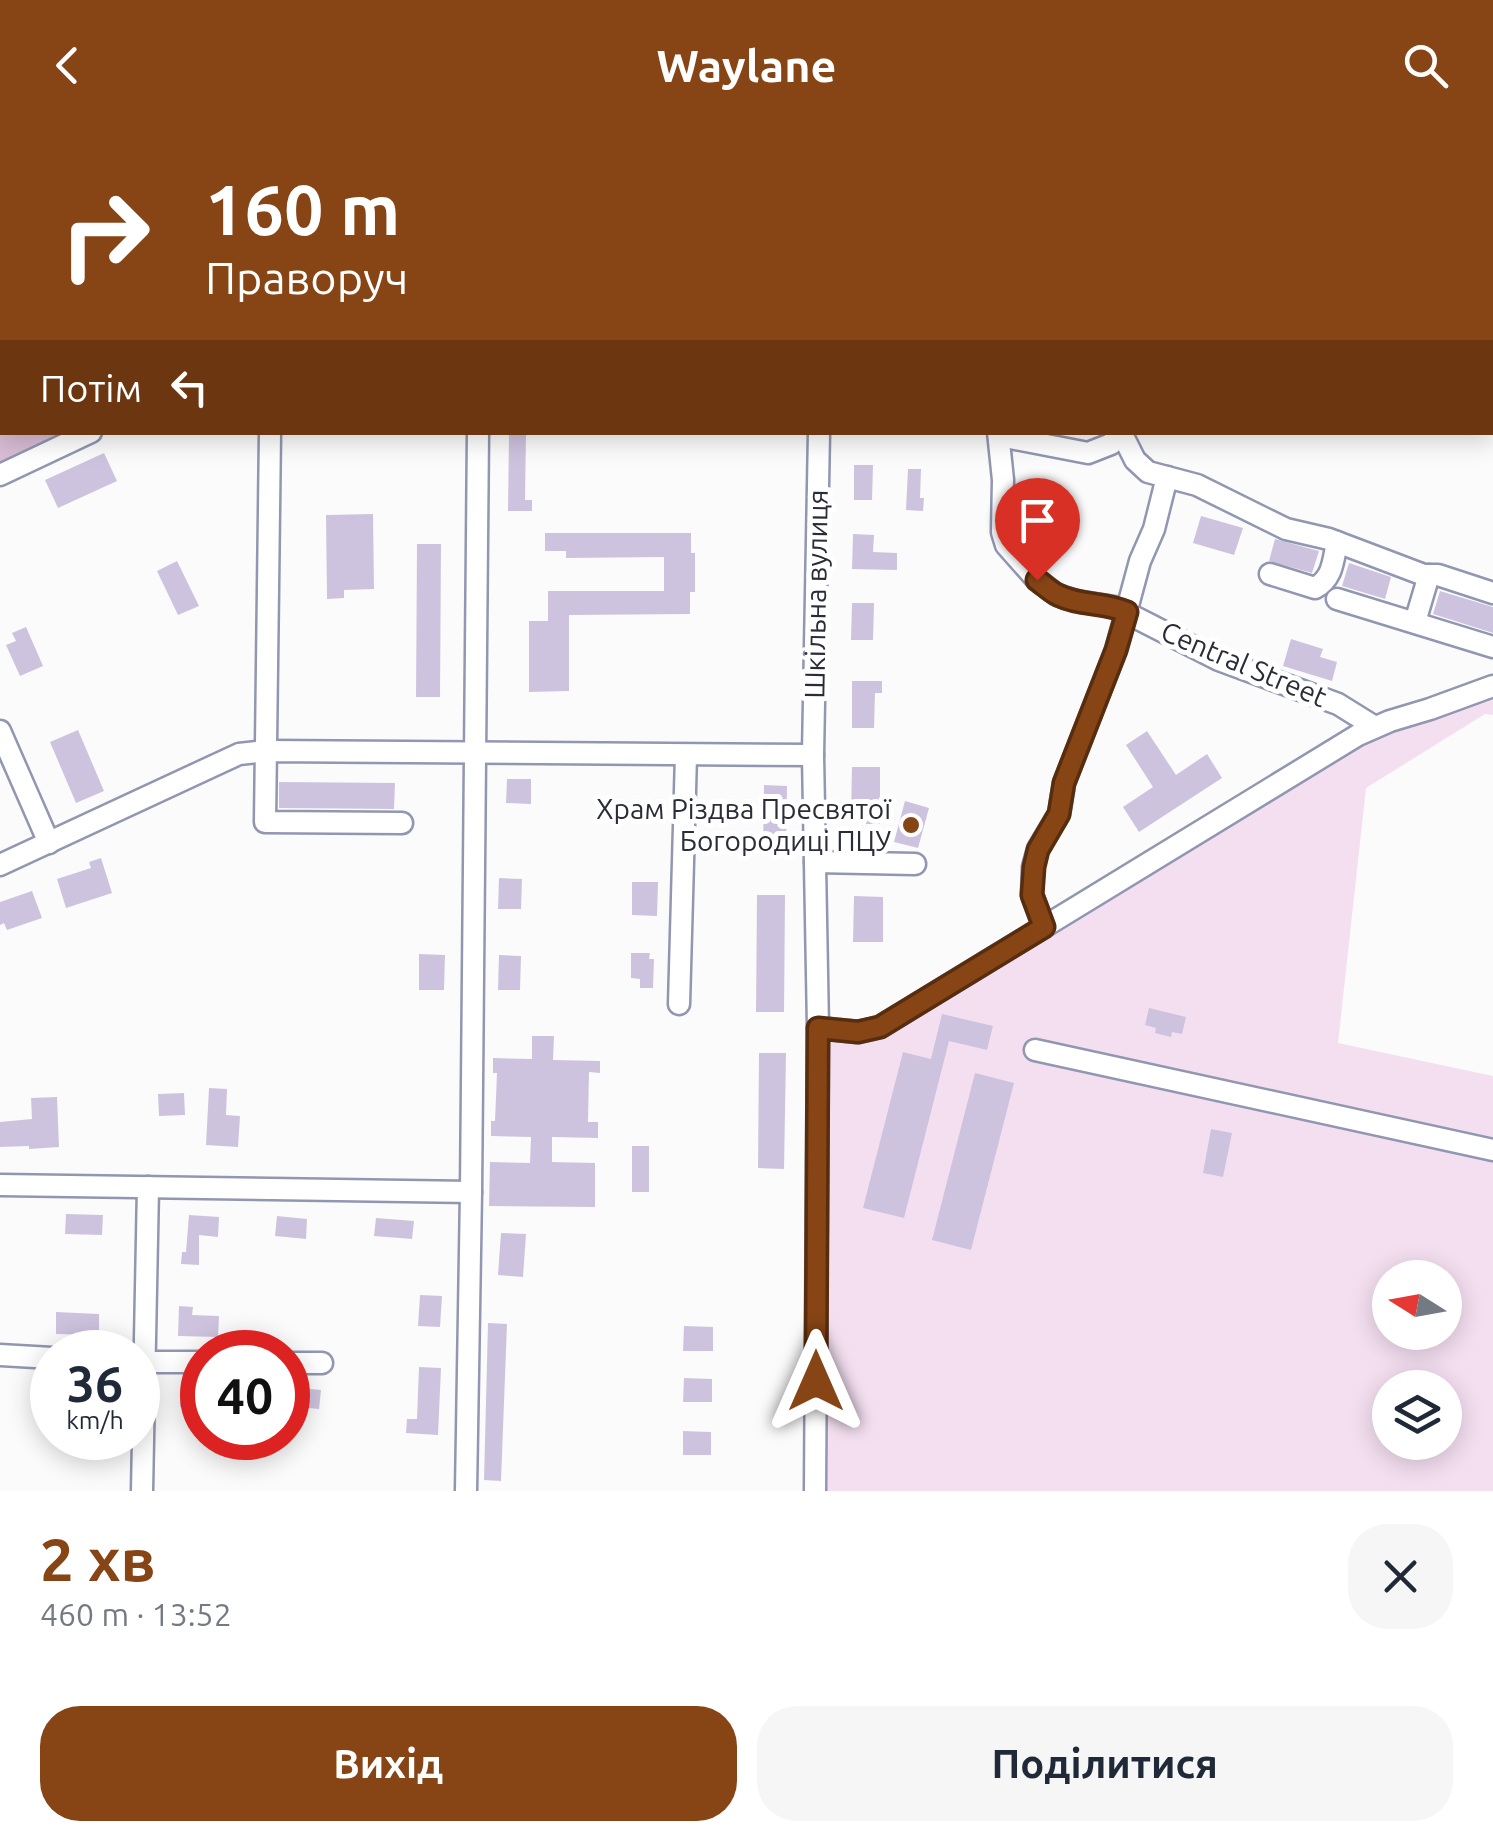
<!DOCTYPE html>
<html lang="uk">
<meta charset="utf-8">
<style>
body{margin:0;font-family:Ubuntu,sans-serif;background:#f6f6f7;color:#1f2937;height:100vh;display:flex;flex-direction:column;font-size:38px;white-space:nowrap}
*{box-sizing:border-box;margin:0}
p{font-size:32px;color:#747a83}
.icon{flex:none;width:55px;height:55px;fill:none;stroke:currentColor;stroke-width:2;stroke-linecap:round;stroke-linejoin:round}
.map{position:relative;height:1361px;overflow:hidden}
.drawer{display:flex;flex-direction:column;background:#fff;flex:1}
.drawer>*{flex:none}
.top-card{position:absolute;left:0px;top:0px;width:1495px;height:305px;box-shadow:0 5px 25px #0003;background:#874515;color:#fff;overflow:hidden}
.needle{width:65px;rotate:281deg}
.tools{position:absolute;left:1372px;top:1130px;display:grid;gap:20px}
.tools a{display:grid;place-items:center;width:90px;height:90px;border-radius:50%;background:#fff;box-shadow:0 5px 25px #0003;font-size:50px}
.speed{position:absolute;left:30px;top:1200px;display:flex;gap:20px;font-size:50px;font-weight:700;text-align:center}
.speed>*{display:grid;place-content:center;width:130px;height:130px;border-radius:50%;background:#fff;box-shadow:0 5px 25px #0003;line-height:1}
.speed small{font-size:25px;font-weight:400}
.speed .limit{border:15px solid #d22;background:#fff;color:#111}
.pin{position:absolute;display:grid;place-items:center;width:85px;height:85px;color:#fff;margin:-102px -42px;border-radius:50% 50% 50% 0;rotate:-45deg;box-shadow:0 0 10px #0007}
.pin .icon{rotate:45deg}
.me{position:absolute;width:110px;margin:-55px;rotate:0deg;stroke-linejoin:round;filter:drop-shadow(0 0 8px #0008)}
.turn{display:flex;align-items:center;gap:35px;height:210px;padding:0 40px;font-size:45px}
.turn .icon{width:130px;height:130px;stroke-width:2.5}
.turn b{display:block;font-size:70px;line-height:85px}
.then{display:flex;align-items:center;height:95px;padding:0 40px;background:#0003;gap:20px;font-size:38px}
.round{display:grid;place-items:center;flex:none;width:105px;height:105px;border-radius:40px;background:#f6f6f7}
.overview{display:flex;align-items:center;justify-content:space-between;height:170px;padding:0 40px}
h1{font-size:60px;font-weight:700;line-height:75px;color:#874515}
.primary-button{display:flex;gap:20px;margin-top:auto;padding:20px 40px}
.primary-button a{flex:1;height:115px;border-radius:40px;background:#874515;color:#fff;font-size:40px;font-weight:700;line-height:115px;text-align:center}
.primary-button a+a{background:#f6f6f7;color:#1f2937}
header{display:flex;justify-content:space-between;align-items:center;height:130px;padding:0 40px;background:#874515;color:#fff;font-size:45px;font-weight:700}
.map>svg:first-child{display:block}
.green{fill:#f4dff1;fill-rule:evenodd}
.forest{fill:#d8bdd4}
.lines{fill:none;stroke-linecap:round;stroke-linejoin:round}
.canal{stroke:#bbe0ee;stroke-width:15}
.building{fill:#cec3de}
.minor-casing{stroke:#9196b1;stroke-width:25}
.major-casing{stroke:#9196b1;stroke-width:30}
.minor{stroke:#fff;stroke-width:20}
.major{stroke:#fff;stroke-width:25}
.route-casing{stroke:#582d0e;stroke-width:25}
.route{stroke:#874515;stroke-width:18}
.poi-dot{fill:#874515;stroke:#fff;stroke-width:4}
.labels{text-anchor:middle;stroke-width:10;stroke-linejoin:round;paint-order:stroke}
.street-label{font-size:28px;fill:#2a2c37;stroke:#fff}
.poi-label{font-size:28px;fill:#2a2c37;stroke:#fff;text-anchor:end}
</style>
<header><svg class="icon" aria-label="back" viewBox="0 0 24 24"><path d="M15 5l-7 7 7 7"/></svg>Waylane<svg class="icon" aria-label="search" viewBox="0 0 24 24"><circle cx="10" cy="10" r="6"/><path d="M15 15l6 6"/></svg></header>
<div class="map">
<svg width="1493" height="1361" viewBox="0 0 1493 1361">
<rect width="100%" height="100%" fill="#fbfbfb"/>
<!-- green -->
<path class="green" d="M1493,556V585L1485,584L1366,658L1338,913L1493,946V1361H815L818,898L858,902L1358,605ZM1390,1148H1445V1202H1390ZM1390,1258H1445V1312H1390Z"/>
<!-- forest -->
<polygon class="forest" points="2,166 2,302 79,303 0,339 0,167"/>
<g class="lines">
<!-- canal -->
<polyline class="canal" points="0,33 2,32"/>
</g>
<!-- building -->
<g class="building">
<polygon points="509,303 526,303 525,370 532,370 532,381 508,381"/>
<polygon points="104,323 117,351 58,378 45,350"/>
<polygon points="854,335 873,335 872,370 854,370"/>
<polygon points="908,339 921,339 920,368 924,368 923,381 906,380"/>
<polygon points="373,384 374,459 344,460 344,468 327,469 326,385"/>
<polygon points="1201,386 1243,398 1234,425 1193,413"/>
<polygon points="545,403 691,403 691,423 695,423 695,462 690,462 690,484 569,485 569,561 529,562 529,491 548,491 548,461 664,461 664,427 566,428 566,421 545,421"/>
<polygon points="853,404 874,405 873,422 897,423 897,440 852,439"/>
<polygon points="1275,409 1319,421 1312,443 1269,431"/>
<polygon points="417,414 441,414 440,567 416,567"/>
<polygon points="177,431 199,476 178,485 157,441"/>
<polygon points="1349,433 1391,447 1385,469 1342,456"/>
<polygon points="1440,461 1493,477 1493,503 1433,484"/>
<polygon points="852,473 874,473 873,510 851,510"/>
<polygon points="26,497 43,536 20,546 6,515 16,511 12,503"/>
<polygon points="1291,509 1323,519 1320,527 1337,532 1332,551 1283,536"/>
<polygon points="852,551 882,551 882,563 875,563 874,598 852,598"/>
<polygon points="78,600 104,661 76,673 50,612"/>
<polygon points="1147,601 1176,645 1207,624 1222,648 1139,702 1123,677 1153,657 1126,615"/>
<polygon points="852,637 880,637 880,694 866,694 866,685 851,684"/>
<polygon points="507,649 531,649 531,674 506,673"/>
<polygon points="279,652 395,653 394,679 279,678"/>
<polygon points="764,655 787,656 786,725 763,724"/>
<polygon points="905,671 929,678 918,718 894,712"/>
<polygon points="101,728 112,763 66,778 57,749 91,738 89,732"/>
<polygon points="499,748 522,749 521,779 498,779"/>
<polygon points="632,752 658,752 657,786 632,785"/>
<polygon points="32,761 42,788 7,800 4,793 0,795 0,772"/>
<polygon points="757,765 785,765 784,882 756,882"/>
<polygon points="854,766 883,767 883,812 853,812"/>
<polygon points="631,823 650,823 649,829 654,829 653,858 640,858 640,849 631,848"/>
<polygon points="419,824 445,825 444,860 419,860"/>
<polygon points="499,825 521,826 520,860 498,860"/>
<polygon points="1149,878 1186,887 1182,904 1172,902 1171,907 1155,903 1156,898 1145,895"/>
<polygon points="942,884 993,896 987,920 949,911 904,1088 863,1078 903,922 931,929"/>
<polygon points="532,906 554,906 553,930 600,931 600,943 589,942 588,992 598,992 598,1008 552,1007 552,1032 595,1033 595,1077 489,1076 490,1032 530,1033 531,1007 491,1006 491,991 495,991 497,943 493,943 493,928 532,929"/>
<polygon points="759,923 786,923 784,1039 758,1038"/>
<polygon points="975,943 1014,953 971,1120 932,1110"/>
<polygon points="209,958 227,959 226,985 240,986 238,1017 206,1015"/>
<polygon points="184,963 185,985 159,986 158,964"/>
<polygon points="57,967 59,1017 29,1019 29,1016 0,1017 0,992 32,989 31,968"/>
<polygon points="1211,999 1232,1003 1223,1047 1203,1043"/>
<rect x="632" y="1016" width="17" height="46"/>
<polygon points="66,1084 103,1085 102,1105 65,1104"/>
<polygon points="189,1085 219,1087 218,1107 199,1105 199,1135 181,1134 182,1122 186,1122"/>
<polygon points="277,1086 307,1089 306,1109 275,1106"/>
<polygon points="376,1088 414,1091 412,1109 374,1106"/>
<polygon points="501,1103 526,1104 523,1147 498,1145"/>
<polygon points="420,1165 442,1166 440,1197 418,1196"/>
<polygon points="179,1176 193,1177 192,1185 219,1186 218,1207 178,1206"/>
<polygon points="56,1182 99,1184 99,1205 56,1204"/>
<polygon points="488,1193 507,1194 501,1351 484,1350"/>
<polygon points="684,1196 713,1197 713,1221 683,1221"/>
<polygon points="419,1237 441,1238 438,1305 406,1303 407,1289 417,1289"/>
<polygon points="684,1248 712,1249 712,1272 683,1272"/>
<polygon points="181,1253 202,1254 202,1278 180,1277"/>
<polygon points="288,1257 321,1260 319,1279 288,1276"/>
<polygon points="683,1301 711,1302 711,1325 683,1325"/>
</g>
<g class="lines">
<defs>
<g id="minor">
<polyline points="79,0 81,2"/>
<polyline points="980,0 980,2"/>
<polyline points="1108,0 1108,2"/>
<polyline points="482,2 482,0"/>
<polyline points="824,2 824,0"/>
<polyline points="0,3 7,0"/>
<polyline points="1492,25 1493,25"/>
<polyline points="270,302 265,692 402,693"/>
<polyline points="998,302 1003,350 1002,402 1006,415 1037,450 1057,465 1076,471 1115,477 1219,530 1338,574 1375,597"/>
<polyline points="1121,302 1135,330 1148,342 1197,355 1286,399 1329,409 1424,445 1438,445 1493,463"/>
<polyline points="1000,306 1088,323 1111,314 1120,302"/>
<polyline points="0,345 91,302"/>
<path d="M1270,444L1315,458C1333,448 1333,431 1337,412"/>
<polyline points="1337,469 1493,517"/>
<polyline points="1415,492 1429,445"/>
<polyline points="0,601 49,713"/>
<polyline points="815,732 915,734"/>
<polyline points="0,735 239,624 267,621 813,625"/>
<polyline points="1044,797 1032,765 1033,737 1038,719 1059,684 1064,653 1116,520 1140,431 1154,399 1167,347"/>
<polyline points="679,874 686,625"/>
<polyline points="818,898 858,902 880,897 1358,605 1390,591 1430,579 1493,556"/>
<polyline points="1035,920 1493,1020"/>
<polyline points="0,1055 471,1062"/>
<polyline points="0,1225 52,1228"/>
<polyline points="138,1232 202,1232"/>
<polyline points="288,1233 322,1233"/>
<polyline points="142,1361 148,1057"/>
<polyline points="466,1361 471,1062 478,302"/>
<polyline points="815,1361 818,898 813,625 819,302"/>
</g>
<g id="major">
<polyline points="337,2 343,0"/>
<polyline points="0,148 2,147"/>
</g>
</defs>
<!-- minor casing -->
<use href="#minor" class="minor-casing"/>
<!-- major casing -->
<use href="#major" class="major-casing"/>
<!-- minor -->
<use href="#minor" class="minor"/>
<!-- major -->
<use href="#major" class="major"/>
</g>
<g class="lines">
<defs>
<path id="route" d="M816,1251L818,898L858,902L880,897L1044,797L1032,765L1034,737L1038,720L1059,684L1064,653L1116,520L1127,482C1105,472 1078,476 1056,464C1050,461 1043,454 1037,450"/>
</defs>
<!-- route casing -->
<use href="#route" class="route-casing"/>
<!-- route -->
<use href="#route" class="route"/>
</g>
<!-- markers -->
<circle class="poi-dot" cx="911" cy="695" r="10"/>
<g class="labels">
<!-- street labels -->
<g class="street-label">
<text transform="translate(816 464) rotate(-89)" y="10">Шкільна вулиця</text>
<text transform="translate(1244 534) rotate(23)" y="10">Central Street</text>
</g>
<!-- poi labels -->
<g class="poi-label">
<text x="891" y="689">Храм Різдва Пресвятої<tspan x="891" dy="32">Богородиці ПЦУ</tspan></text>
</g>
</g>
</svg>
<div class="tools">
<a><svg class="needle" viewBox="-14 -14 28 28"><path d="M0-13l5 13h-10z" fill="#e53935"/><path d="M0 13l5-13h-10z" fill="#747a83"/></svg></a>
<a><svg class="icon" aria-label="layers" viewBox="0 0 24 24"><path d="M12 4l9 5-9 5-9-5zM3 14l9 5 9-5"/></svg></a>
</div>
<div class="speed"><div>36<small>km/h</small></div><div class="limit">40</div></div>
<div class="pin" style="left:1037px;top:450px;background:#d93025"><svg class="icon" aria-label="arrive" viewBox="0 0 24 24"><path d="M6 21V4h12l-3 4 3 4H6"/></svg></div>
<svg class="me" style="left:816px;top:1251px" viewBox="-20 -20 40 40"><path d="M0-17L14 15 0 8-14 15z" fill="#874515" stroke="#fff" stroke-width="4"/></svg>
<div class="top-card">
<div class="turn"><svg class="icon" aria-label="right" viewBox="0 0 24 24"><path d="M7 20v-9h11M14 6l5 5-5 5"/></svg><div><b>160 m</b>Праворуч</div></div>
<div class="then">Потім<svg class="icon" aria-label="left" viewBox="0 0 24 24"><path d="M17 20v-9H6M10 6l-5 5 5 5"/></svg></div>
</div>
</div>
<section class="drawer">
<div class="overview"><div><h1>2 хв</h1><p>460 m · 13:52</p></div><a class="round"><svg class="icon" aria-label="close" viewBox="0 0 24 24"><path d="M6 6l12 12M18 6L6 18"/></svg></a></div>
<div class="primary-button"><a>Вихід</a><a>Поділитися</a></div>
</section>
